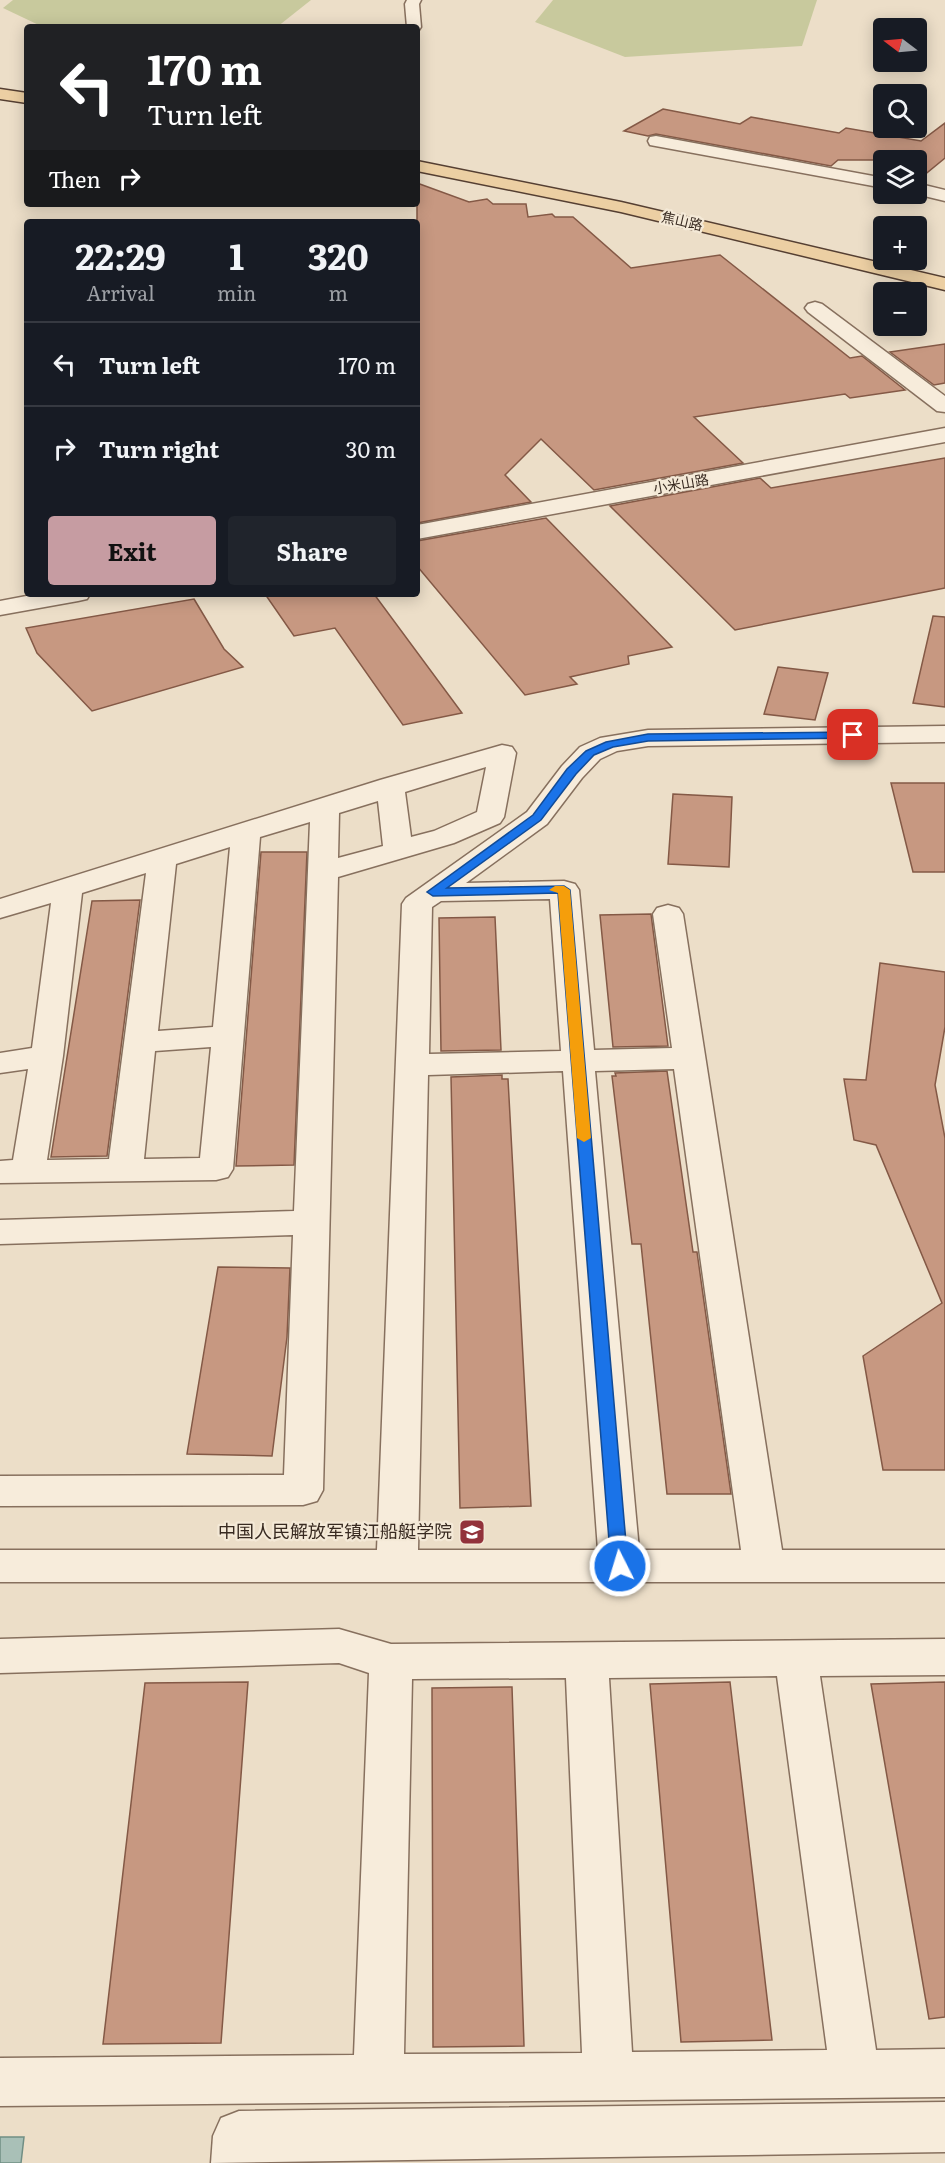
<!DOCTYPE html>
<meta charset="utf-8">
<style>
body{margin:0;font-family:Literata,"Noto Sans SC",serif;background:#20242c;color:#f1f3f6;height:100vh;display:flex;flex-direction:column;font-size:22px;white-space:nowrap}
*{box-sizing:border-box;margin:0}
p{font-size:20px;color:#9ea1a6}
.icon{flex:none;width:33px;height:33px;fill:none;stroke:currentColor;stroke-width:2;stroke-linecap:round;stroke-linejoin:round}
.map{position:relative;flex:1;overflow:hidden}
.sheet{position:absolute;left:24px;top:219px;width:396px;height:378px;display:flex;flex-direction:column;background:#171b24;border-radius:6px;box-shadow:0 3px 15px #0003}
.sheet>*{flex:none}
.hud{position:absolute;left:24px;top:24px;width:396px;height:183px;border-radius:6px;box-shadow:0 3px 15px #0003;background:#202124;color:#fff;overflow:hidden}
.needle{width:39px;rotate:286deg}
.buttons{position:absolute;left:873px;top:18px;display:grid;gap:12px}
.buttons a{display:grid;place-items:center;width:54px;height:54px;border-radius:6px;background:#171b24;box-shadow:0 3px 15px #0003;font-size:30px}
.pin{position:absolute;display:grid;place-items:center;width:51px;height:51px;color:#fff;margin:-26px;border-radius:12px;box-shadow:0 3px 9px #0006}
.me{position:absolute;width:66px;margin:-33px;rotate:355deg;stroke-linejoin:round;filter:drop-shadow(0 0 4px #0008)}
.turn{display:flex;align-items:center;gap:21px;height:126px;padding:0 24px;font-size:27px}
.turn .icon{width:78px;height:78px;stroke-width:2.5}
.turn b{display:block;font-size:42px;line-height:51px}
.then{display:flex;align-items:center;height:57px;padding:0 24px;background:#0003;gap:12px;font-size:22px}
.eta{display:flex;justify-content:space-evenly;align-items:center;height:102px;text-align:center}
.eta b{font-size:36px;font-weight:700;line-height:42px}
.cta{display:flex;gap:12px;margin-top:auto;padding:12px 24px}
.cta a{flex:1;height:69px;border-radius:6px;background:#c69ca2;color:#111;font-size:24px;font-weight:700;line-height:69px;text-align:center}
.cta a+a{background:#20242c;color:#f1f3f6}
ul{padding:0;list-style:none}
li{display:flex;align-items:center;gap:18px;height:84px;padding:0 24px;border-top:2px solid #363941}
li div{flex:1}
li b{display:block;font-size:22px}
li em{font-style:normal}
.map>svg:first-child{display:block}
.green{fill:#c8c99d}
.water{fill:#a9c0b7;stroke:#708e84;stroke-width:1.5}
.building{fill:#c79881;stroke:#845946;stroke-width:1.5}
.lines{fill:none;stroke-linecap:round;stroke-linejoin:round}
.minor-casing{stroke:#87705e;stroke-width:3}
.major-casing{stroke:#553f32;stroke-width:3}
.minor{fill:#f7ecdb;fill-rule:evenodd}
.major{fill:#eccfa3;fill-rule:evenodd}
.route{fill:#1a73e8;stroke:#114b97;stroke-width:1.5}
.slow{fill:#f59e0b}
.labels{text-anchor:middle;stroke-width:4.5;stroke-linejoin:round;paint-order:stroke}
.far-street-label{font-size:14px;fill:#382a21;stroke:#f4e9d7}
.near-poi-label{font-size:18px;fill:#382a21;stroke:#f4e9d7;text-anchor:end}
</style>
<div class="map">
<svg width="945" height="2163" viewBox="0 0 945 2163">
<rect width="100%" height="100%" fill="#ecdec8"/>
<!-- green -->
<g class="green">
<polygon points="13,0 311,0 277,27 43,27 3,8"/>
<polygon points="553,0 817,0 802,46 625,57 535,22"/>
</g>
<!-- water -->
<polygon class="water" points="0,2137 24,2137 21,2163 0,2163"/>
<!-- building -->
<g class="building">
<polygon points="663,109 740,124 751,117 839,133 846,128 921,141 945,123 945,158 917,181 916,160 838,160 831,166 656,134 648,136 624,131"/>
<polygon points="417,183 469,202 487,199 493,204 526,204 528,217 552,214 555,217 573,217 631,268 720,255 850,358 862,356 905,390 850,398 845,394 694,417 743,463 594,490 541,439 505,475 531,502 417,523"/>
<polygon points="945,344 945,383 934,385 890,352"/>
<polygon points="945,458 945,588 735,630 610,506 760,478 771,488"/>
<polygon points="546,518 672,647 628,656 629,664 570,677 577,684 525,695 417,566 417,541"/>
<polygon points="265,594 374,594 462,713 403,725 335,628 294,636"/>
<polygon points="194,599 224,649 243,667 92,711 37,653 26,628"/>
<polygon points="933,616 945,617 945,707 913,703"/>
<polygon points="778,667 828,673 815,720 764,714"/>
<polygon points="891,783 945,783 945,872 913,872"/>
<polygon points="673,794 732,797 729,867 668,864"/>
<polygon points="261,852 307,852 294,1165 236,1166"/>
<polygon points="140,900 107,1156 51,1157 92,901"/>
<polygon points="651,914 668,1046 613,1047 600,915"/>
<polygon points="495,917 501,1050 441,1051 439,918"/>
<polygon points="880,963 945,972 945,1027 935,1085 945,1138 945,1470 883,1470 863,1356 942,1303 876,1145 854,1140 844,1079 866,1080"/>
<polygon points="667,1071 693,1252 697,1252 731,1494 667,1494 641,1244 632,1244 612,1076 616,1076 615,1073"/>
<polygon points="502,1075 502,1079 508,1079 531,1506 460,1508 451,1077"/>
<polygon points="218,1267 290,1268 287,1337 272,1456 187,1454"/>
<polygon points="248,1682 221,2043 103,2044 145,1683"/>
<polygon points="730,1682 772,2040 681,2042 650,1684"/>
<polygon points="945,1682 945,2017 929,2019 871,1684"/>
<polygon points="512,1687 524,2046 433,2047 432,1688"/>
</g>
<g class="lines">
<defs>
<g id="minor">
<polygon points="407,0 421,0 419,4 421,27 419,30 417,31 417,27 407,27 405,4"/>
<polygon points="656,136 884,178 884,188 650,145 648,141 650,137"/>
<polygon points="916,183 945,190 945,201 916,194"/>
<polygon points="815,302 822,304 945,396 945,412 937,411 808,312 805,308 808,304"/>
<polygon points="945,428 945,442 417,539 417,525"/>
<polygon points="37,594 90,594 87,599 78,601 0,615 0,601"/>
<path d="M945,726V742L648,746L617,751L600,759L582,778L547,824L466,883L564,881L575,884L579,890L594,1050L672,1048L653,914L657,908L668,905L679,908L683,914L782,1550H945V1582H0V1550H377L402,904L406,898L527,812L562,766L580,747L600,738L648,730ZM550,899L561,1051L429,1054L432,907L441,901ZM674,1069L741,1550H639L595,1071ZM563,1071L598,1550H418L428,1075Z"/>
<path d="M502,745L512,747L516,753L504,817L500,823L454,843L338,877L323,1490L317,1501L303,1505L0,1506V1476L284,1475L293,1235L0,1244V1220L294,1211L310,822L260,837L233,1169L228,1177L216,1180L0,1183V1161L13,1160L28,1069L0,1073V1053L32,1048L51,903L0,918V899L380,780ZM486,767L477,812L434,831L411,837L405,792ZM378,801L383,846L338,858L339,813ZM230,847L213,1027L158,1031L176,864ZM146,873L109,1159L47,1160L63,1056L82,893ZM211,1047L200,1158L144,1159L155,1051Z"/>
<path d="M339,1629L391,1644L945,1639V1675L820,1676L876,2050L945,2049V2097L0,2106V2058L354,2055L369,1673L339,1663L0,1673V1639ZM777,1676L827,2050L632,2052L609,1678ZM566,1678L582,2053L404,2054L412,1679Z"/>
<polygon points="945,2102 945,2152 211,2163 213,2136 221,2118 239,2111"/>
</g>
<g id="major">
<polygon points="0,89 27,93 27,103 0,99"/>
<polygon points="417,161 621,202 945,278 945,290 621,212 417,171"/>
</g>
</defs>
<!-- minor casing -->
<use href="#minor" class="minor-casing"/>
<!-- major casing -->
<use href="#major" class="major-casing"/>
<!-- minor -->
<use href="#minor" class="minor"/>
<!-- major -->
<use href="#major" class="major"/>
</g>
<!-- route -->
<polygon class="route" points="853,732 857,733 857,738 648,741 613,747 594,755 576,774 541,820 447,888 564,886 570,890 628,1566 626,1570 620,1572 614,1570 611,1566 558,893 433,896 427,892 533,815 567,769 586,751 606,742 648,734"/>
<!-- slow -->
<polygon class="slow" points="555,886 564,886 570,890 591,1138 584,1142 577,1138 558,893 549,890"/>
<!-- icons -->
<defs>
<symbol id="university-square" viewBox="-11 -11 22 22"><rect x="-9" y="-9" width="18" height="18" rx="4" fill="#92323b" stroke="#f4e9d7"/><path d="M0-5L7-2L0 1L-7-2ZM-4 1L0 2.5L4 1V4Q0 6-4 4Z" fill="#fff"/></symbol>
</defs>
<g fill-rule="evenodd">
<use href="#university-square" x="457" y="1517" width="30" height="30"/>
</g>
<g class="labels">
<!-- far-street labels -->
<g class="far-street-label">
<text transform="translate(682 221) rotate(13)" y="5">焦山路</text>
<text transform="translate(681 484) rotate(-10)" y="5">小米山路</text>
</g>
<!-- near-poi labels -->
<g class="near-poi-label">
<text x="452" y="1538">中国人民解放军镇江船艇学院</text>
</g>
</g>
</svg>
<div class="buttons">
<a><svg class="needle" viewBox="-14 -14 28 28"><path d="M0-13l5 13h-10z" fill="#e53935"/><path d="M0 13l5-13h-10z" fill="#9ea1a6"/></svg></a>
<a><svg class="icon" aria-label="search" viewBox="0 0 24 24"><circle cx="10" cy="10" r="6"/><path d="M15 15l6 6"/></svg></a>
<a><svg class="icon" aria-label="layers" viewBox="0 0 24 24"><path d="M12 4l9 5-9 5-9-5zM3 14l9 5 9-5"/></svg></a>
<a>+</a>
<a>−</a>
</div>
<div class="pin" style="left:853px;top:735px;background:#d93025"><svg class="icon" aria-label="arrive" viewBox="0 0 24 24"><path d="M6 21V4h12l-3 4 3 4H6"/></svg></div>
<svg class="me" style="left:620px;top:1566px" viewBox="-20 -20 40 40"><circle r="17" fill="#1a73e8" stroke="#fff" stroke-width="3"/><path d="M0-11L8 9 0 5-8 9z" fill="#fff"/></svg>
<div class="hud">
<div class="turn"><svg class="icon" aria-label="left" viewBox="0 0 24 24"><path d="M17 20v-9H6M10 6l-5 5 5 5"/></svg><div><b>170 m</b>Turn left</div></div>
<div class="then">Then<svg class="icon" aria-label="right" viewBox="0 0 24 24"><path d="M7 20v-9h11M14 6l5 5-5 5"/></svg></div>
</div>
<section class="sheet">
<div class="eta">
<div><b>22:29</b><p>Arrival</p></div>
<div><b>1</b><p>min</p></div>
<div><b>320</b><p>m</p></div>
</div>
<ul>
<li><svg class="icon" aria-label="left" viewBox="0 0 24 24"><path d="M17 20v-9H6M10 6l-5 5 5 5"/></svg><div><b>Turn left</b></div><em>170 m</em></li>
<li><svg class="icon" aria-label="right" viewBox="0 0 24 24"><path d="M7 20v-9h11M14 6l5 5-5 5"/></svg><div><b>Turn right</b></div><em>30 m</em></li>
</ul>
<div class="cta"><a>Exit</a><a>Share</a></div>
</section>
</div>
